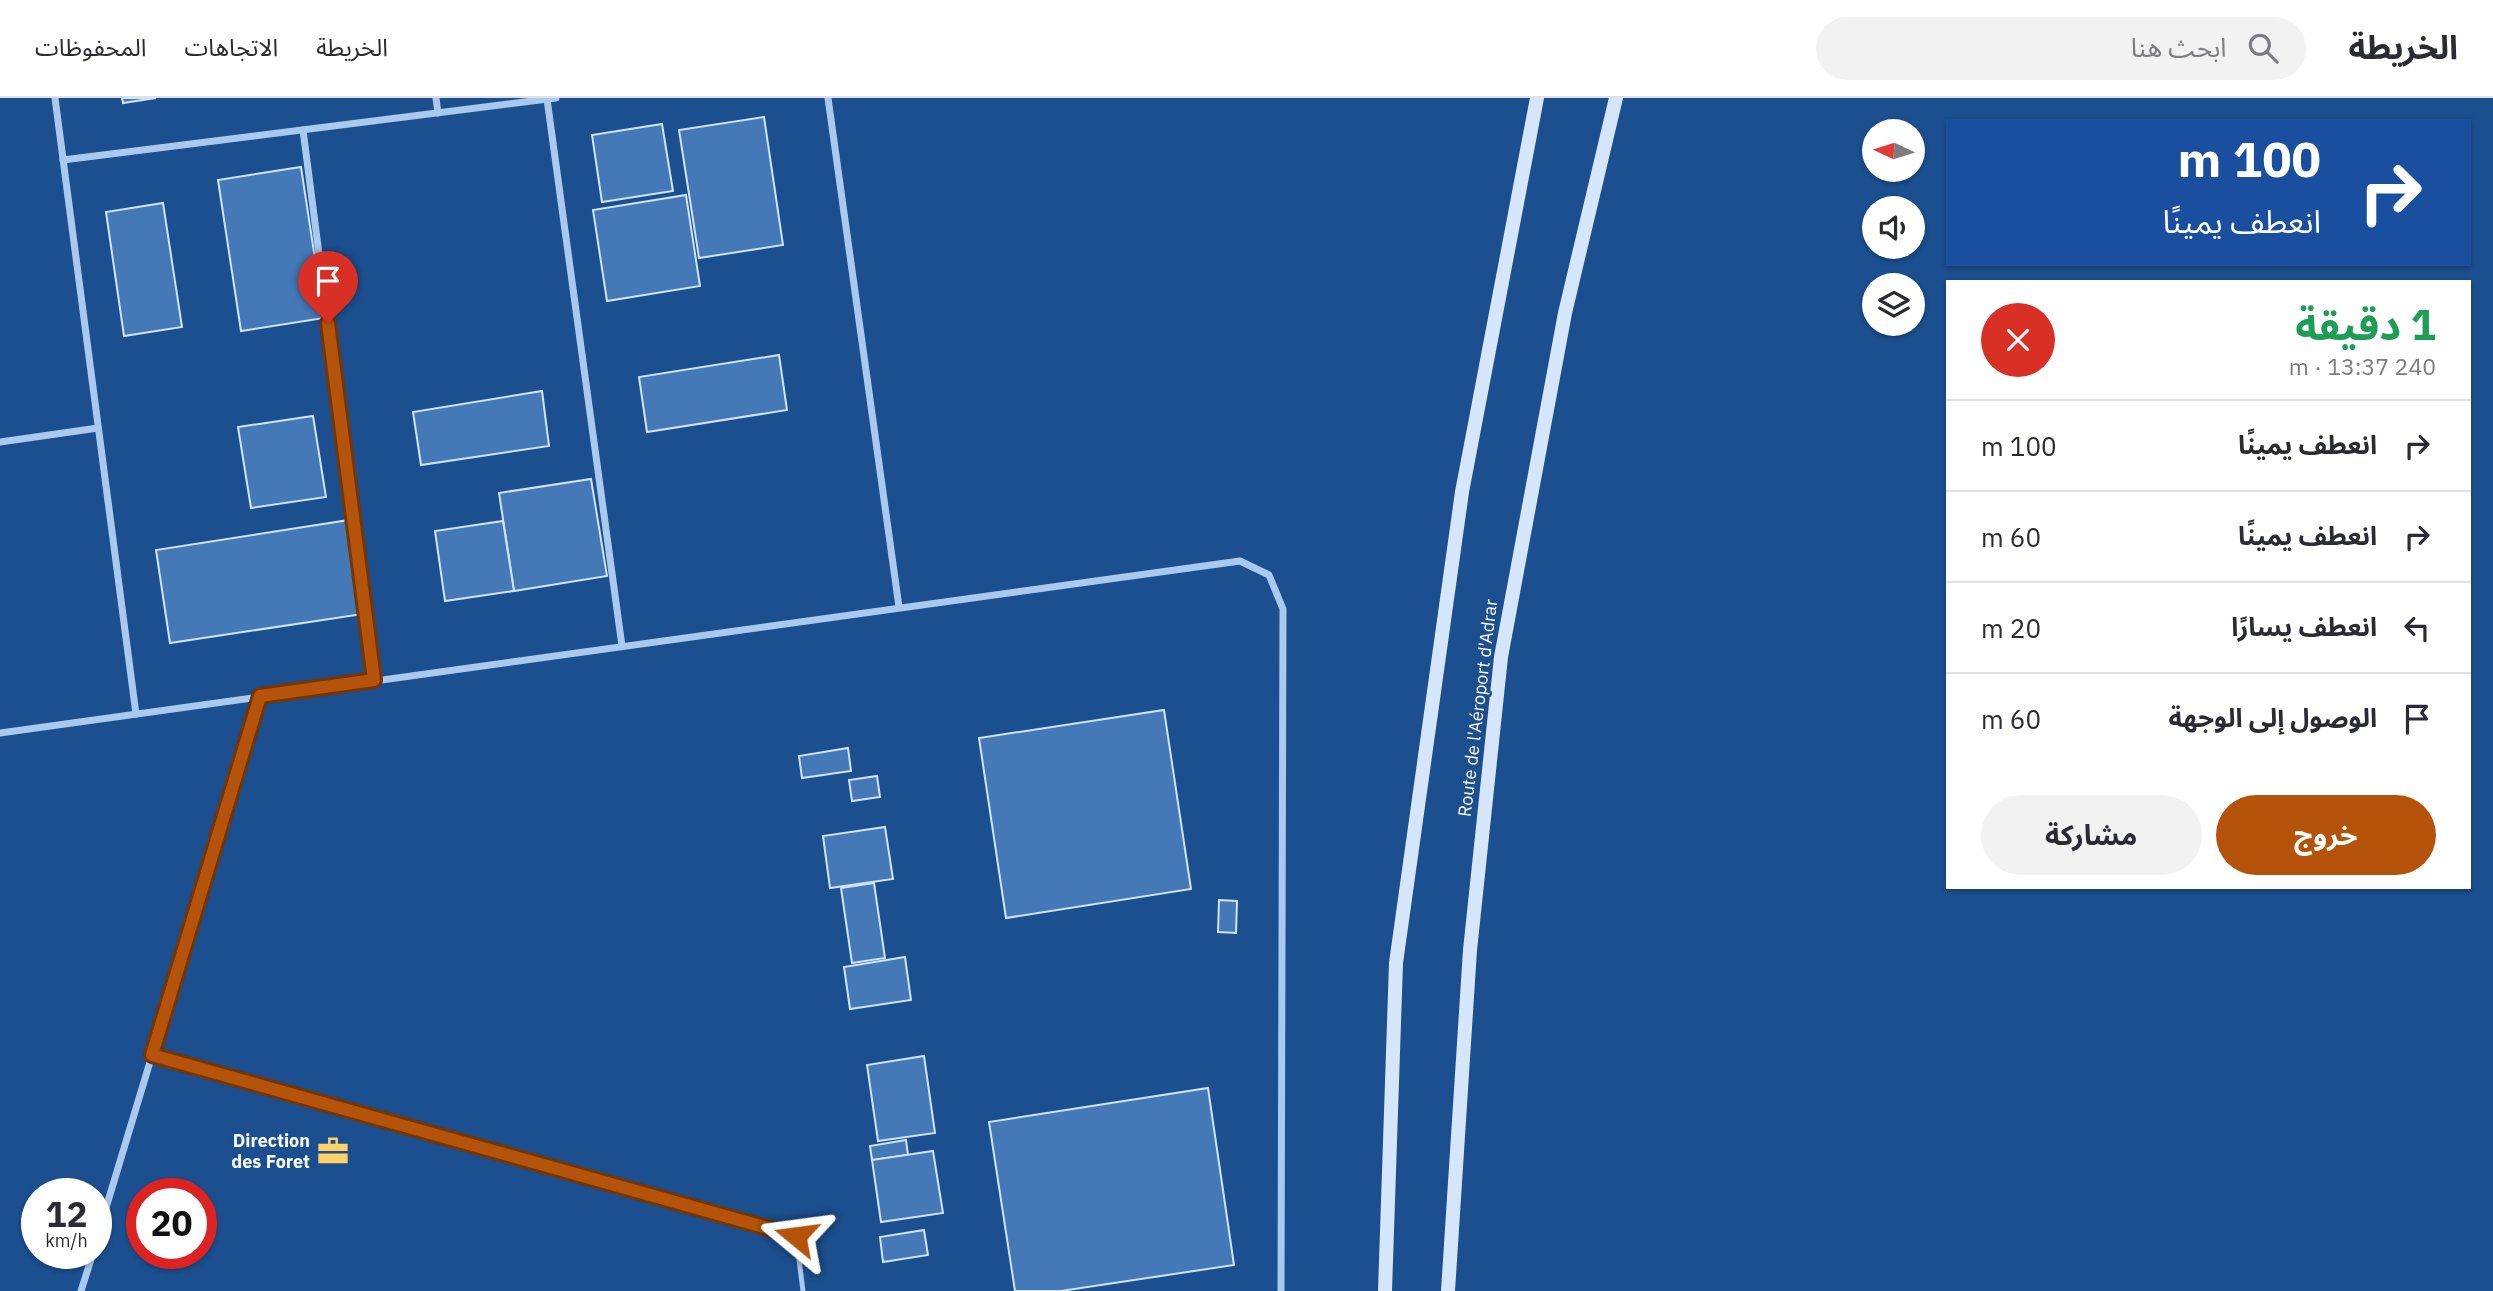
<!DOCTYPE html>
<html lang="ar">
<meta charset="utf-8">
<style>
body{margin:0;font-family:"IBM Plex Sans","Noto Sans Arabic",sans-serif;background:#f2f2f3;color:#2b2b33;direction:rtl;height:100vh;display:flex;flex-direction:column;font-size:26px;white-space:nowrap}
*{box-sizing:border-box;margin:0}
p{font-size:23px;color:#7c7c81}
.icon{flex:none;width:38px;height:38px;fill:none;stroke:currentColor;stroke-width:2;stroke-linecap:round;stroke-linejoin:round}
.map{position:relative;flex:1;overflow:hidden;direction:ltr}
.side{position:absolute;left:1946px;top:182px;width:525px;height:609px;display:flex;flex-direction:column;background:#fff;border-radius:0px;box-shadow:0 2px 5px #0004;direction:rtl}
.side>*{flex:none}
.guide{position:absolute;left:1946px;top:21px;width:525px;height:147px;border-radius:0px;box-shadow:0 2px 5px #0004;direction:rtl;background:#1a4fa0;color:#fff;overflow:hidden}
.needle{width:46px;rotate:274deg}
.controls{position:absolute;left:1862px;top:21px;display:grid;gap:14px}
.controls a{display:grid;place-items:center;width:63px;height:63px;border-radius:50%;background:#fff;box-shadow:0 2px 5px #0004;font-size:35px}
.speed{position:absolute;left:21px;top:1080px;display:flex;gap:14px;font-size:35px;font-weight:700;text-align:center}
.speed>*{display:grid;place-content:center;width:91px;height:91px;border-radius:50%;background:#fff;box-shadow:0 2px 5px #0004;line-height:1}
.speed small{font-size:18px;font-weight:400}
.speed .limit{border:10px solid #d22;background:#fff;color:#111}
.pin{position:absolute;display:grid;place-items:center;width:60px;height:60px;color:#fff;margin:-72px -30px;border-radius:50% 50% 50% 0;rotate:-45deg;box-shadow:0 0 7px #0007}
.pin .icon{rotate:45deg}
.me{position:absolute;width:77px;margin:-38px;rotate:286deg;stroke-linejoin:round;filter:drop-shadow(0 0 5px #0008)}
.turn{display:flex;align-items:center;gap:24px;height:147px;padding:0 35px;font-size:32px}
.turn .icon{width:91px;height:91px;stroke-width:2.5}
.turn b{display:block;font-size:49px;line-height:60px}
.round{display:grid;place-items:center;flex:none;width:74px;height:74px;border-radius:37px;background:#f2f2f3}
.headline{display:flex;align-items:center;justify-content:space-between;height:119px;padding:0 35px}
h1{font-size:42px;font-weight:700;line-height:52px;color:#1e9e55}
.cta{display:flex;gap:14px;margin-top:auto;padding:14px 35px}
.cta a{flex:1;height:80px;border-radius:42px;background:#b45309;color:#fff;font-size:28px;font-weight:700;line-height:80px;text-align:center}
.cta a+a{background:#f2f2f3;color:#2b2b33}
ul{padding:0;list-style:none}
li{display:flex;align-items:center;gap:21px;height:91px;padding:0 35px;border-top:2px solid #e1e1e2}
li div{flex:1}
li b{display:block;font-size:26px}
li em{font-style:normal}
header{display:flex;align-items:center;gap:42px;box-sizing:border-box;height:98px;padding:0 35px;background:#fff;border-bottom:2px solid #e1e1e2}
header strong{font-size:33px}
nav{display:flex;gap:38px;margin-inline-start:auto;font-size:24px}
.search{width:490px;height:63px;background:#f2f2f3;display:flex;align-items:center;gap:18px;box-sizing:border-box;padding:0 24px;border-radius:38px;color:#7c7c81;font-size:26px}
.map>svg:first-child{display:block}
.building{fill:#4478b7;stroke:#cfe3fa;stroke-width:2}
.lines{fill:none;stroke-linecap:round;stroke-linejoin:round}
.lane{stroke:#a9c9ee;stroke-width:5}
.street{stroke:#a9c9ee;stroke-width:7}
.secondary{stroke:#d6e6fa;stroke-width:14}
.route-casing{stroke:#753606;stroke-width:18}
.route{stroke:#b45309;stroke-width:12}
.labels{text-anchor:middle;stroke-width:5;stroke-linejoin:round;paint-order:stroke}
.street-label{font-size:18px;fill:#fff;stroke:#1b4f8f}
.poi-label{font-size:18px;font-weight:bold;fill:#fff;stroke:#1b4f8f;text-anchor:end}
</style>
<header>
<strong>الخريطة</strong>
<div class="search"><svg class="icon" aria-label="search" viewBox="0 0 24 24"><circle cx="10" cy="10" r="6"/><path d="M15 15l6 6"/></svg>ابحث هنا</div>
<nav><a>الخريطة</a><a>الاتجاهات</a><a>المحفوظات</a></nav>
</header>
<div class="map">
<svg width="2493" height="1193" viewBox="0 0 2493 1193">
<rect width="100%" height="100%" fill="#1b4f8f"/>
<!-- building -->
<g class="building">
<polygon points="122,0 156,0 123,5"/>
<polygon points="764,19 783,147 699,160 679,32"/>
<polygon points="662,26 673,93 602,104 592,37"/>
<polygon points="301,69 324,220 241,233 218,82"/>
<polygon points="686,97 700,188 607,203 593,112"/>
<polygon points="163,105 182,229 124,238 106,114"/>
<polygon points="779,257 787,312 647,334 639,279"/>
<polygon points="542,293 549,348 421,367 413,314"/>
<polygon points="313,318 326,399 251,410 238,329"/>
<polygon points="591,381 607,478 514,493 499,395"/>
<polygon points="349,422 363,516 170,545 156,452"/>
<polygon points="503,423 514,493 445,503 435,433"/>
<polygon points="1164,612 1191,791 1006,820 979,640"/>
<polygon points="848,650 851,673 802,680 799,658"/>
<polygon points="877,678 880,699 852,703 849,682"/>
<polygon points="885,729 893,781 830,790 823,738"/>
<polygon points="874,785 885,860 852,865 841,790"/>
<polygon points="1219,802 1237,803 1236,835 1218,834"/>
<polygon points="905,859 911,902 850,911 844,869"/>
<polygon points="924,958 935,1035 878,1043 867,967"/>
<polygon points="1208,990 1234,1167 1061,1193 1015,1193 989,1024"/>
<polygon points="906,1042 908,1057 872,1062 870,1048"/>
<polygon points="933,1053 943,1115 881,1124 872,1062"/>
<polygon points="924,1132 928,1157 883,1164 880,1139"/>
</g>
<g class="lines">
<!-- lane -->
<polyline class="lane" points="152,957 796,1138 803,1193"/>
<!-- street -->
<g class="street">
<polyline points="55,0 136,616"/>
<polyline points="436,0 438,15"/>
<polyline points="828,0 899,509"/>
<polyline points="547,1 622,548"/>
<polyline points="303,32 374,582"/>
<polyline points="63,62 556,0"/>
<polyline points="0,344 98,330"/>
<polyline points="0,635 1240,463 1269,477 1283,511 1281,1193"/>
<polyline points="96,1143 260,599"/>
<polyline points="81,1193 93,1155"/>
</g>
<!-- secondary -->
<g class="secondary">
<polyline points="1385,1193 1396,865 1462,394 1537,0"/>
<polyline points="1448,1193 1470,852 1501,559 1565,215 1616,0"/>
</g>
</g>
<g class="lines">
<defs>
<polyline id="route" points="328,225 374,582 260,598 152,957 796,1138"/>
</defs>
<!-- route casing -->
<use href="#route" class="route-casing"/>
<!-- route -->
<use href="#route" class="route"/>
</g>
<!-- icons -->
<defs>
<symbol id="office-bare" viewBox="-9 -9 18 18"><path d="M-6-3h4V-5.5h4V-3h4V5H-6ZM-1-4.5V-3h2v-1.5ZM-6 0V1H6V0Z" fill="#ffd166" stroke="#1b4f8f" stroke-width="2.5" paint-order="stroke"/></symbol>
</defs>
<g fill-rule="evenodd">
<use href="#office-bare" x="311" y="1031" width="44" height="44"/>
</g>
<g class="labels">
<!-- street labels -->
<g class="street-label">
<text transform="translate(1478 610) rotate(-83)" y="6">Route de l'Aéroport d'Adrar</text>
</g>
<!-- poi labels -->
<g class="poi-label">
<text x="310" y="1049">Direction<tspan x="310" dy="21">des Foret</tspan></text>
</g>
</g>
</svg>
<div class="controls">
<a><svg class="needle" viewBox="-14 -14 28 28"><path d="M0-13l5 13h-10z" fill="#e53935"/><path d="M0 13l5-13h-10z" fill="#7c7c81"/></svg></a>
<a><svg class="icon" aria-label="sound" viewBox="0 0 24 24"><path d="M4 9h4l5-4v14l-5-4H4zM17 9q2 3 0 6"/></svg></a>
<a><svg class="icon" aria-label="layers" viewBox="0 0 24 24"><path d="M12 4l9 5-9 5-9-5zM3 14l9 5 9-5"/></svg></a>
</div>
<div class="speed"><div>12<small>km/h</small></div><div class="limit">20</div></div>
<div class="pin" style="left:328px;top:225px;background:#d93025"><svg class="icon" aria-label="arrive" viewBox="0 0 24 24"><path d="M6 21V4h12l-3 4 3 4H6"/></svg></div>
<svg class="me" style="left:796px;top:1138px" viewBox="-20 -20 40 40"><path d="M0-17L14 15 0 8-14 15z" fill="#b45309" stroke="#fff" stroke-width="4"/></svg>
<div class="guide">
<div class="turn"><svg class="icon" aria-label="right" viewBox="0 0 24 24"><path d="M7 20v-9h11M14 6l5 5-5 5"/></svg><div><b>100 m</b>انعطف يمينًا</div></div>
</div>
<section class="side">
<div class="headline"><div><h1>1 دقيقة</h1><p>240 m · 13:37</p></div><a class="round" style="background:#d93025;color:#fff"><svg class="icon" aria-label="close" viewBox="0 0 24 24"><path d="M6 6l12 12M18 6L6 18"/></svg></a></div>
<ul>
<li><svg class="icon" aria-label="right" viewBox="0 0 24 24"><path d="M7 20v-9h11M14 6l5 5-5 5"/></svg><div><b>انعطف يمينًا</b></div><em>100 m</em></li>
<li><svg class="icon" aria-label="right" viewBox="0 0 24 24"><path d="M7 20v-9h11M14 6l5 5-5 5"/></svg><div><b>انعطف يمينًا</b></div><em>60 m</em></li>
<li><svg class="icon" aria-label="left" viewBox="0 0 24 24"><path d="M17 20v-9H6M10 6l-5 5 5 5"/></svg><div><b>انعطف يسارًا</b></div><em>20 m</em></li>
<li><svg class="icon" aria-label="arrive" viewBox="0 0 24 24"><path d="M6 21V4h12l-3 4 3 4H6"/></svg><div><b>الوصول إلى الوجهة</b></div><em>60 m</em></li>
</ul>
<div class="cta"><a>خروج</a><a>مشاركة</a></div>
</section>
</div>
